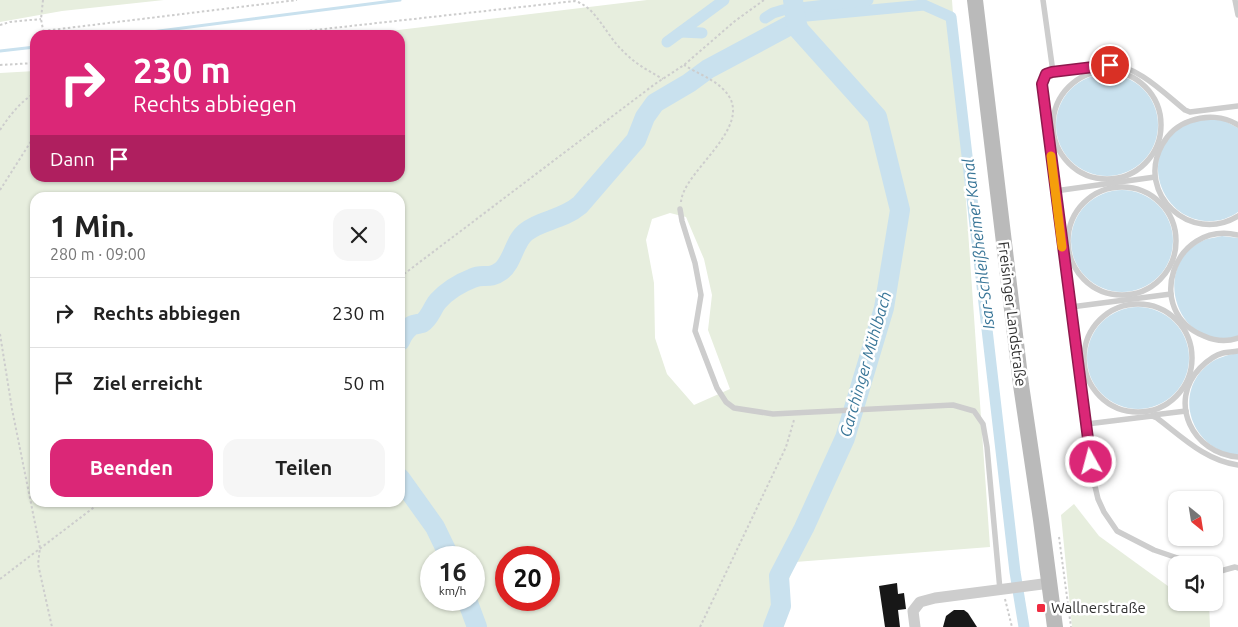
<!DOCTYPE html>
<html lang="de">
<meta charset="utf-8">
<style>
body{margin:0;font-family:Ubuntu,sans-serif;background:#f6f6f6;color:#222;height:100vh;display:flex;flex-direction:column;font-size:19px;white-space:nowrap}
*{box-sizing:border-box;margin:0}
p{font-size:16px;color:#767676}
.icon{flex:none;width:28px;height:28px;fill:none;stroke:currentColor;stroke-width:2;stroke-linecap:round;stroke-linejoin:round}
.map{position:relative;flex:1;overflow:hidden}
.sheet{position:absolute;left:30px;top:192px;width:375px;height:315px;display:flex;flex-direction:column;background:#fff;border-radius:15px;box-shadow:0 1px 4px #0004}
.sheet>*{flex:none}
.banner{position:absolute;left:30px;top:30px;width:375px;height:152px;border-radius:15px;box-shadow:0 1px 4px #0004;background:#db2777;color:#fff;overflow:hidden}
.needle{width:32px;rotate:150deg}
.tools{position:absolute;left:1168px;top:491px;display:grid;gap:10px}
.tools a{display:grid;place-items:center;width:55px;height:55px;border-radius:10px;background:#fff;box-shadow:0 1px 4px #0004;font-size:25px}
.speed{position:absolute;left:420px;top:546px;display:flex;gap:10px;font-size:25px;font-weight:700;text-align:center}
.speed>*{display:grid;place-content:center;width:65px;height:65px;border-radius:50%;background:#fff;box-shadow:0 1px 4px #0004;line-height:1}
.speed small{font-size:12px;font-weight:400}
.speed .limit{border:8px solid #d22;background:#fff;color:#111}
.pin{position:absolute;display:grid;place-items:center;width:42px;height:42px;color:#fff;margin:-21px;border:2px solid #fff;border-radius:50%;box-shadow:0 1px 5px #0007}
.me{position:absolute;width:55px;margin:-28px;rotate:353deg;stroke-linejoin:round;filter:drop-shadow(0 0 4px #0008)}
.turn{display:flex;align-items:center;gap:18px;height:105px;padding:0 20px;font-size:22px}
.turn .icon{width:65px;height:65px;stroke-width:2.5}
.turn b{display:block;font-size:35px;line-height:42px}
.then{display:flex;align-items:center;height:48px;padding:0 20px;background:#0003;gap:10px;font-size:19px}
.round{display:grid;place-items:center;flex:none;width:52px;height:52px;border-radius:15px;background:#f6f6f6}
.overview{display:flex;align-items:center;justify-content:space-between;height:85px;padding:0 20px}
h1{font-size:30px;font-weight:700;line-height:38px}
.action{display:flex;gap:10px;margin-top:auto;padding:10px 20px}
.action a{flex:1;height:58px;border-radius:15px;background:#db2777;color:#fff;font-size:20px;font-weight:700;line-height:58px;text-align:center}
.action a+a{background:#f6f6f6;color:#222}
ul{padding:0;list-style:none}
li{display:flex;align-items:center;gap:15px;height:70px;padding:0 20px;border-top:1px solid #e0e0e0}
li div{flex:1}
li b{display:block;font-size:19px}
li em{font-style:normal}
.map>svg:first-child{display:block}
.green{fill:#e7eede;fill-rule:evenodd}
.water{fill:#c9e1ee}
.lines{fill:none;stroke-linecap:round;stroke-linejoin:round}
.stream{stroke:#c9e1ee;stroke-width:3}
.canal{stroke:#c9e1ee;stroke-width:11}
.river{stroke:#c9e1ee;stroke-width:20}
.building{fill:#171717}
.path{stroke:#cdcdcd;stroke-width:2;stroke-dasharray:2.5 2.5;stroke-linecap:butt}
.service{stroke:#cdcdcd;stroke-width:5.5}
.minor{stroke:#cdcdcd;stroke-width:11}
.secondary{stroke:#bababa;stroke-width:16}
.route-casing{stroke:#8e194d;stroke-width:12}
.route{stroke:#db2777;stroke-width:9}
.slow{stroke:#f59e0b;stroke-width:9}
.poi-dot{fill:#ef2b40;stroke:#fff;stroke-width:2}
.labels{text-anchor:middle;stroke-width:5;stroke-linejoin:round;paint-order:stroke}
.street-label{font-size:15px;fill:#303030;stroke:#fff}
.poi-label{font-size:15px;fill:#303030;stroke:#fff;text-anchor:start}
.water-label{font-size:16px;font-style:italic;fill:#397698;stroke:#fff}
</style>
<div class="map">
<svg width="1238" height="627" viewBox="0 0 1238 627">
<rect width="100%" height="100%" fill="#fff"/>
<!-- green -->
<g class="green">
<polygon points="0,0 164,0 62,11 0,22"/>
<path d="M647,0H952L990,547L795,562L772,627H0V73L35,71V178H400V35H357ZM35,198H400V502H35ZM670,213L686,217L704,259L712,295L708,330L730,389L694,405L667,374L655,338L654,283L646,240L652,219ZM431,558H474V600H431ZM506,558H549V600H506Z"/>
<polygon points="1074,504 1099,536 1172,589 1176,589 1176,602 1209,603 1210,627 1072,627 1061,515"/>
</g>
<!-- water -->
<g class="water">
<circle cx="1107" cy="125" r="51"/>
<path d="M1207,119L1223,120L1238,128V212C1228,219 1217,222 1205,221C1160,217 1140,157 1178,129C1187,123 1196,121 1207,119Z"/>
<circle cx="1122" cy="241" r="51"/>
<path d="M1222,236L1238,238V337C1175,354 1148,261 1207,239C1212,238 1218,237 1222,236Z"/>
<circle cx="1138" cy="358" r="51"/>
<path d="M1238,353V455C1192,451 1171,393 1209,364C1218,357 1228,355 1238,353Z"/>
</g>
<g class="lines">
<!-- stream -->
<g class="stream">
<polyline points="783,10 787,4 793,0"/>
<polyline points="128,35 400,0"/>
<polyline points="0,51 35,47"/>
</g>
<!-- canal -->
<g class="canal">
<polyline points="796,17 924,5 951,17 1015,572 1024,627"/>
<polyline points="765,18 773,13 783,10 868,0"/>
<polyline points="681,32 702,33"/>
<polyline points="667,42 724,0"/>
</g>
<!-- river -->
<g class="river">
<path d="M400,341C402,336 406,330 411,326C414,324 419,324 422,323C430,318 432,308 438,301C447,291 460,283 473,278C483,273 489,280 501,271C513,262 514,241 526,232C542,219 561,221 580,205L636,140L645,117L655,103L689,83L708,69L796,22"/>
<polyline points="400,478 435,527 450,558"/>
<polyline points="467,600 477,627"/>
<polyline points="773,627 781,606 779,576 804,528 845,438 884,308 900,210 877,117 799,30 796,22 793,0"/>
</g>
</g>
<!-- building -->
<g class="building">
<polygon points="897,583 898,594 904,593 906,609 898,610 900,627 885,627 879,586"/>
<polygon points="954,610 964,610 968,613 977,627 943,627 946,616"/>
</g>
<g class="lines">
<!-- path -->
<g class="path">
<polyline points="43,0 41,19 44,35"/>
<polyline points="0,25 10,22 41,19"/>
<polyline points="43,31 297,0"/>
<path d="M270,35L575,1C596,7 606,35 622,50C634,63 647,70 663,79"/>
<polyline points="0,65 35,63"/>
<path d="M0,130C10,115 20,102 35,93"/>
<polyline points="0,190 35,135"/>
<path d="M681,202C683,170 760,124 723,89C712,78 696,73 684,65"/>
<polyline points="400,277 655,84 684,65 735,21 764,0"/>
<polyline points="0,334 12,409 40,548 38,564 52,627"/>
<polyline points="1059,537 1071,627"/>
<polyline points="0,579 101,502"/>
<polyline points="1005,599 1012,627"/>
<polyline points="700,627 786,447 794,420"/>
</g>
<!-- service -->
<g class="service">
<polyline points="1043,0 1053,72"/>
<polyline points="1235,0 1238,15"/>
<circle cx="1107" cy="125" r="54"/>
<path d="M1238,125C1224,116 1206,115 1190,121C1178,125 1168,134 1162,145C1135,194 1191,245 1238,216"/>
<circle cx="1122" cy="241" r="54"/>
<polyline points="1055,191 1155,177"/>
<polyline points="680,209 682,221 695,263 701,295 695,331 717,388 726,402 734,408 773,414 953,405 974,411 983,424 987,447 1000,590"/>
<path d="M1238,235C1173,220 1143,312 1204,336C1215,341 1227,342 1238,338"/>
<circle cx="1138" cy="358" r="54"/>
<polyline points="1071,307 1171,294"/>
<path d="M1238,351C1233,352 1227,352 1223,353C1214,355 1206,362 1200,368C1167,402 1193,454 1238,457"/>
<polyline points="1153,415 1186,411"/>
<path d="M1087,424L1152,416L1157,418C1182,437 1206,461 1238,465"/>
<path d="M1198,565L1154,550L1117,531L1104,512L1098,499L1094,482L1042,84L1046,74L1052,72C1071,69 1091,64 1110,65C1137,65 1165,94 1185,110L1190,112L1238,106"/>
<polyline points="1214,570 1217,572 1235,567 1238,568"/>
</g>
<!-- minor -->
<polyline class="minor" points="915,627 913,611 920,602 935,598 1050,583"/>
<!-- secondary -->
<polyline class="secondary" points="975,0 1021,385 1041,520 1055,627"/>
</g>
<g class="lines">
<defs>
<polyline id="route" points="1091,462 1042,84 1046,74 1052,72 1110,65"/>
</defs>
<!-- route casing -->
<use href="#route" class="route-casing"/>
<!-- route -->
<use href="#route" class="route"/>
<!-- slow -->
<polyline class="slow" points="1051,156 1062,247"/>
</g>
<!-- markers -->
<rect class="poi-dot" x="1036" y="603" width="10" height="10" rx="2.5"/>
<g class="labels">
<!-- street labels -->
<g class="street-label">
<text transform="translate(1012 314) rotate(83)" y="5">Freisinger Landstraße</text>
</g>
<!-- poi labels -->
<g class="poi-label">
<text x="1051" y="613">Wallnerstraße</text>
</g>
<!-- water labels -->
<g class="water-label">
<text transform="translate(978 244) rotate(-97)" y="6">Isar-Schleißheimer Kanal</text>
<text transform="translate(865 364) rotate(-74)" y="6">Garchinger Mühlbach</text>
</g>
</g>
</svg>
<div class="tools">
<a><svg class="needle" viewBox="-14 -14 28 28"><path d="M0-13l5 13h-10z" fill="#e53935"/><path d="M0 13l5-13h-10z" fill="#767676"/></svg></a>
<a><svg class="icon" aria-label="sound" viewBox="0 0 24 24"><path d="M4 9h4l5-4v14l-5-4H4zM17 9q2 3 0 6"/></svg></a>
</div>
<div class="speed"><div>16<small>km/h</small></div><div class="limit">20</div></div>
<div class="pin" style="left:1110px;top:65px;background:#d93025"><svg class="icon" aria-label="arrive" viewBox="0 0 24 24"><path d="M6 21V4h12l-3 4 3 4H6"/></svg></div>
<svg class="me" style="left:1091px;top:462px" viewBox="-20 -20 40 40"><circle r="17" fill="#db2777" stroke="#fff" stroke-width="3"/><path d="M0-11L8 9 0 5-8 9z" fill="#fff"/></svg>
<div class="banner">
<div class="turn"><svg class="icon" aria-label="right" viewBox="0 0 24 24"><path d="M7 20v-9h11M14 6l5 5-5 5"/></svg><div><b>230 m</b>Rechts abbiegen</div></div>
<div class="then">Dann<svg class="icon" aria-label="arrive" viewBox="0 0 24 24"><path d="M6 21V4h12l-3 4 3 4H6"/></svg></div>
</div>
<section class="sheet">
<div class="overview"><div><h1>1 Min.</h1><p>280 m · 09:00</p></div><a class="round"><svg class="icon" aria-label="close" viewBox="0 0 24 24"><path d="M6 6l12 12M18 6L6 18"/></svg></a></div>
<ul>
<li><svg class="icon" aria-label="right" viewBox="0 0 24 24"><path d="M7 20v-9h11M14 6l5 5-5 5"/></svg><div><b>Rechts abbiegen</b></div><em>230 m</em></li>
<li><svg class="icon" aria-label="arrive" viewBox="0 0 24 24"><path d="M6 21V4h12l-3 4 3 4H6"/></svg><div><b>Ziel erreicht</b></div><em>50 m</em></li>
</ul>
<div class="action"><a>Beenden</a><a>Teilen</a></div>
</section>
</div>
